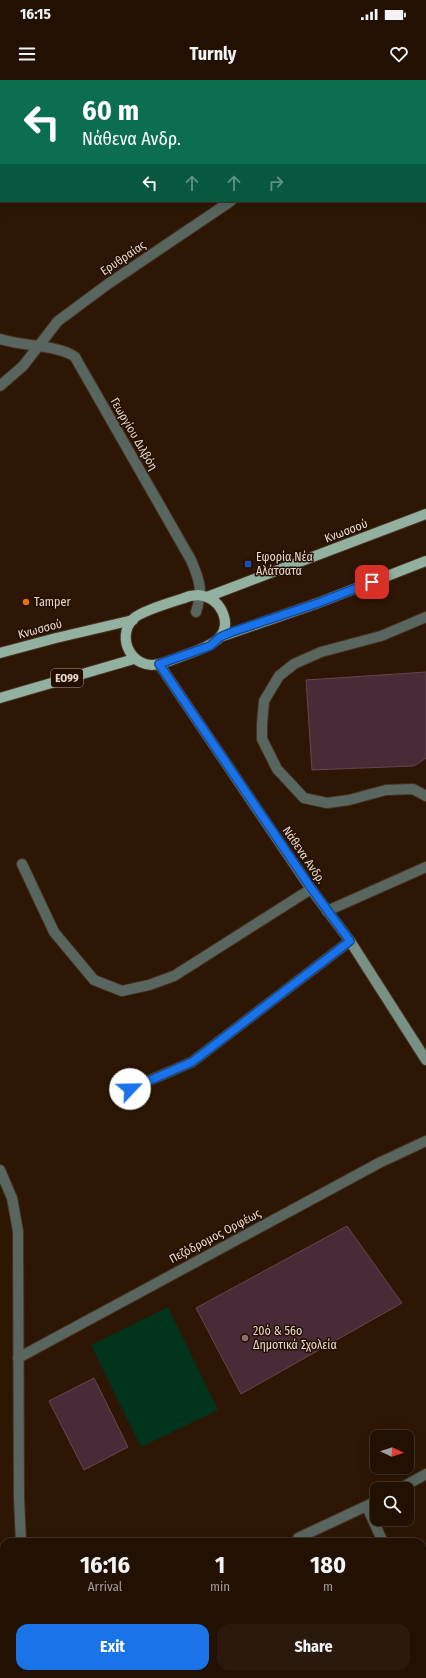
<!DOCTYPE html>
<meta charset="utf-8">
<style>
body{margin:0;font-family:"Fira Sans Condensed",sans-serif;background:#2a1a0d;color:#f1f3f6;height:100vh;display:flex;flex-direction:column;font-size:15px;white-space:nowrap}
*{box-sizing:border-box;margin:0}
p{font-size:13px;color:#a29d9a}
.icon{flex:none;width:22px;height:22px;fill:none;stroke:currentColor;stroke-width:2;stroke-linecap:round;stroke-linejoin:round}
.map{position:relative;flex:1;overflow:hidden}
.sheet{position:absolute;left:0px;top:1458px;width:426px;height:140px;display:flex;flex-direction:column;background:#221103;border-radius:12px 12px 0 0;box-shadow:0 4px 16px #0002,0 0 0 1px #3f3125}
.sheet>*{flex:none}
.banner{position:absolute;left:0px;top:0px;width:426px;height:122px;box-shadow:0 4px 16px #0002,0 0 0 1px #3f3125;background:#0b6e4f;color:#fff;overflow:hidden}
.needle{width:26px;rotate:94deg}
.tools{position:absolute;left:370px;top:1350px;display:grid;gap:8px}
.tools a{display:grid;place-items:center;width:44px;height:44px;border-radius:8px;background:#221103;box-shadow:0 4px 16px #0002,0 0 0 1px #3f3125;font-size:20px}
.pin{position:absolute;display:grid;place-items:center;width:34px;height:34px;color:#fff;margin:-17px;border-radius:8px;box-shadow:0 2px 6px #0006}
.me{position:absolute;width:44px;margin:-22px;rotate:66deg;stroke-linejoin:round;filter:drop-shadow(0 0 3px #0008)}
.turn{display:flex;align-items:center;gap:14px;height:84px;padding:0 16px;font-size:18px}
.turn .icon{width:52px;height:52px;stroke-width:2.5}
.turn b{display:block;font-size:28px;line-height:34px}
.lanes{display:flex;align-items:center;height:38px;padding:0 16px;background:#0003;justify-content:center;gap:20px;direction:ltr}
.lanes .off{opacity:.35}
.eta{display:flex;justify-content:space-evenly;align-items:center;height:68px;text-align:center}
.eta b{font-size:24px;font-weight:700;line-height:28px}
.action{display:flex;gap:8px;margin-top:auto;padding:8px 16px}
.action a{flex:1;height:46px;border-radius:12px;background:#1a73e8;color:#fff;font-size:16px;font-weight:700;line-height:46px;text-align:center}
.action a+a{background:#2a1a0d;color:#f1f3f6}
.status{display:flex;justify-content:space-between;align-items:center;height:28px;padding:0 20px;background:#221103;direction:ltr}
.status svg{height:11px;fill:currentColor}
header{display:flex;justify-content:space-between;align-items:center;height:52px;padding:0 16px;background:#221103;font-size:18px;font-weight:700}
.map>svg:first-child{display:block}
.green{fill:#00341c}
.building{fill:#492b37;stroke:#654550}
.lines{fill:none;stroke-linecap:round;stroke-linejoin:round}
.lane-casing{stroke:#473220;stroke-width:12}
.street-casing{stroke:#473220;stroke-width:12}
.secondary-casing{stroke:#473220;stroke-width:12}
.primary-casing{stroke:#473220;stroke-width:12}
.lane{stroke:#58665f;stroke-width:10}
.street{stroke:#58665f;stroke-width:10}
.secondary{stroke:#799084;stroke-width:10}
.primary{stroke:#92b1a1;stroke-width:10}
.route-casing{stroke:#114b97;stroke-width:10}
.route{stroke:#1a73e8;stroke-width:7}
.transit-dot{fill:#1a4fb4;stroke:#230e00;stroke-width:1.5}
.food-dot{fill:#e8710a;stroke:#230e00;stroke-width:1.5}
.education-dot{fill:#8d6e63;stroke:#230e00;stroke-width:1.5}
.labels{text-anchor:middle;stroke-width:3;stroke-linejoin:round;paint-order:stroke}
.shield{fill:#230e00;stroke:#ae9d90;stroke-width:1}
.shield-label{font-size:11px;font-weight:bold;fill:#eadace}
.street-label{font-size:12px;fill:#eadace;stroke:#230e00}
.poi-label{font-size:12px;fill:#eadace;stroke:#230e00;text-anchor:start}
</style>
<div class="status"><b>16:15</b><svg viewBox="0 0 49 12"><path d="M0 12V9h3v3zM5 12V6h3v6zM10 12V3h3v9zM15 12V0h3v12zM26 1h20v11H26zM47 4h2v5h-2z"/></svg></div>
<header><svg class="icon" aria-label="menu" viewBox="0 0 24 24"><path d="M4 6h16M4 12h16M4 18h16"/></svg>Turnly<svg class="icon" aria-label="heart" viewBox="0 0 24 24"><path d="M12 20l-8-8c-3-5 5-10 8-4 3-6 11-1 8 4z"/></svg></header>
<div class="map">
<svg width="426" height="1598" viewBox="0 0 426 1598">
<rect width="100%" height="100%" fill="#2d1704"/>
<!-- green -->
<polygon class="green" points="168,1227 218,1330 141,1367 91,1265"/>
<!-- building -->
<g class="building">
<polygon points="426,592 426,678 414,686 312,690 306,600"/>
<polygon points="347,1146 402,1223 241,1314 196,1228"/>
<polygon points="94,1298 128,1367 84,1390 49,1321"/>
</g>
<g class="lines">
<defs>
<g id="lane">
<polyline points="426,537 381,556 321,572 294,584 279,596 264,621 262,644 262,659 277,689 304,718 327,723 349,720 386,710 413,709 426,716"/>
<polyline points="327,831 426,787"/>
</g>
<g id="street">
<polyline points="410,1 412,0"/>
<polyline points="425,33 426,35"/>
<path d="M0,259C20,266 60,265 75,277L191,480C200,501 203,510 196,532"/>
<polyline points="0,306 23,286 58,241 108,204 231,121"/>
<polyline points="22,784 54,852 94,900 122,911 149,905 174,896 311,809"/>
<polyline points="118,1014 192,982 350,861"/>
<polyline points="0,1090 12,1118 18,1151 19,1418 21,1462"/>
<polyline points="18,1278 379,1083 426,1061"/>
<polyline points="399,1409 426,1394"/>
<polyline points="367,1427 383,1462"/>
<polyline points="298,1458 377,1421"/>
<polyline points="422,1548 426,1557"/>
<polyline points="53,1594 56,1598"/>
</g>
<polyline id="secondary" points="159,584 311,809 350,861 426,980"/>
<g id="primary">
<path d="M198,515C208,516 217,521 222,531C235,559 205,568 185,575C176,578 168,582 159,584C133,591 115,558 133,539C142,530 177,521 190,516Z"/>
<polyline points="207,517 426,434"/>
<polyline points="220,557 318,523 426,481"/>
<polyline points="0,573 56,558 133,540"/>
<polyline points="0,618 134,579"/>
</g>
</defs>
<!-- lane casing -->
<use href="#lane" class="lane-casing"/>
<!-- street casing -->
<use href="#street" class="street-casing"/>
<!-- secondary casing -->
<use href="#secondary" class="secondary-casing"/>
<!-- primary casing -->
<use href="#primary" class="primary-casing"/>
<!-- lane -->
<use href="#lane" class="lane"/>
<!-- street -->
<use href="#street" class="street"/>
<!-- secondary -->
<use href="#secondary" class="secondary"/>
<!-- primary -->
<use href="#primary" class="primary"/>
</g>
<g class="lines">
<defs>
<polyline id="route" points="130,1009 192,982 350,861 311,808 159,584 210,566 220,557 232,552 318,523 372,502"/>
</defs>
<!-- route casing -->
<use href="#route" class="route-casing"/>
<!-- route -->
<use href="#route" class="route"/>
</g>
<!-- markers -->
<rect class="transit-dot" x="244" y="480" width="8" height="8" rx="2"/>
<circle class="food-dot" cx="26" cy="522" r="4"/>
<circle class="education-dot" cx="245" cy="1258" r="4"/>
<g class="labels">
<!-- shield labels -->
<rect class="shield" x="51" y="589" width="32" height="18" rx="3"/>
<g class="shield-label">
<text x="67" y="602">ΕΟ99</text>
</g>
<!-- street labels -->
<g class="street-label">
<text transform="translate(123 178) rotate(-34)" y="4">Ερυθραίας</text>
<text transform="translate(134 354) rotate(60)" y="4">Γεωργίου Διλβόη</text>
<text transform="translate(346 451) rotate(-21)" y="4">Κνωσσού</text>
<text transform="translate(40 549) rotate(-15)" y="4">Κνωσσού</text>
<text transform="translate(304 775) rotate(56)" y="4">Νάθενα Ανδρ.</text>
<text transform="translate(215 1156) rotate(-28)" y="4">Πεζόδρομος Ορφέως</text>
</g>
<!-- poi labels -->
<g class="poi-label">
<text x="256" y="481">Εφορία Νέα<tspan x="256" dy="14">Αλάτσατα</tspan></text>
<text x="34" y="526">Tamper</text>
<text x="253" y="1255">20ό &amp; 56ο<tspan x="253" dy="14">Δημοτικά Σχολεία</tspan></text>
</g>
</g>
</svg>
<div class="tools">
<a><svg class="needle" viewBox="-14 -14 28 28"><path d="M0-13l5 13h-10z" fill="#e53935"/><path d="M0 13l5-13h-10z" fill="#a29d9a"/></svg></a>
<a><svg class="icon" aria-label="search" viewBox="0 0 24 24"><circle cx="10" cy="10" r="6"/><path d="M15 15l6 6"/></svg></a>
</div>
<div class="pin" style="left:372px;top:502px;background:#d93025"><svg class="icon" aria-label="arrive" viewBox="0 0 24 24"><path d="M6 21V4h12l-3 4 3 4H6"/></svg></div>
<svg class="me" style="left:130px;top:1009px" viewBox="-20 -20 40 40"><circle r="19" fill="#fff"/><path d="M0-13L10 11 0 6-10 11z" fill="#1a73e8"/></svg>
<div class="banner">
<div class="turn"><svg class="icon" aria-label="left" viewBox="0 0 24 24"><path d="M17 20v-9H6M10 6l-5 5 5 5"/></svg><div><b>60 m</b>Νάθενα Ανδρ.</div></div>
<div class="lanes"><svg class="icon" aria-label="left" viewBox="0 0 24 24"><path d="M17 20v-9H6M10 6l-5 5 5 5"/></svg><svg class="icon off" aria-label="ahead" viewBox="0 0 24 24"><path d="M12 20V5M6 11l6-6 6 6"/></svg><svg class="icon off" aria-label="ahead" viewBox="0 0 24 24"><path d="M12 20V5M6 11l6-6 6 6"/></svg><svg class="icon off" aria-label="right" viewBox="0 0 24 24"><path d="M7 20v-9h11M14 6l5 5-5 5"/></svg></div>
</div>
<section class="sheet">
<div class="eta">
<div><b>16:16</b><p>Arrival</p></div>
<div><b>1</b><p>min</p></div>
<div><b>180</b><p>m</p></div>
</div>
<div class="action"><a>Exit</a><a>Share</a></div>
</section>
</div>
